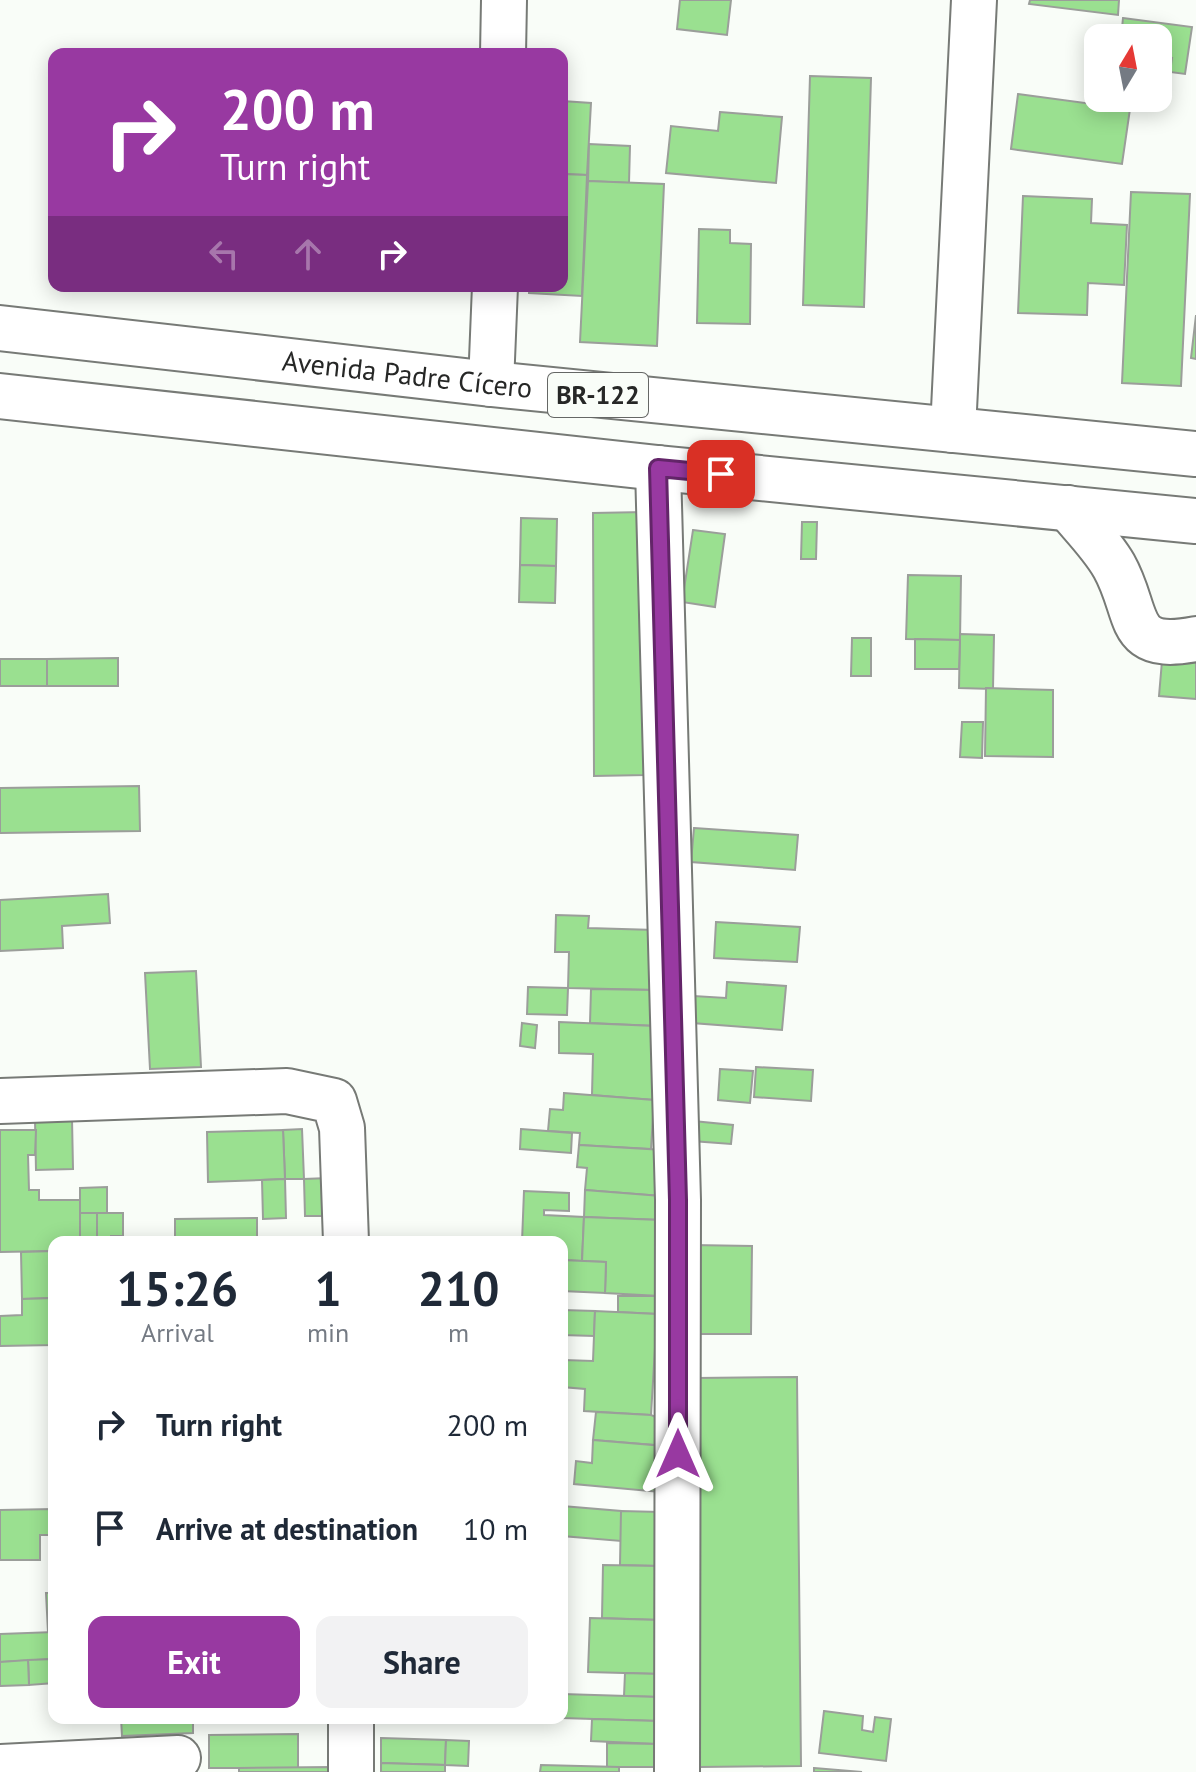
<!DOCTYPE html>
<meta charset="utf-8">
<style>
body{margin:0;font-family:"PT Sans",sans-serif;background:#f2f2f3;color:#1f2937;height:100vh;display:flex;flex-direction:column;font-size:30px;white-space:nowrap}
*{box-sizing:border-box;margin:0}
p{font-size:26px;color:#747a83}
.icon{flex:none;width:44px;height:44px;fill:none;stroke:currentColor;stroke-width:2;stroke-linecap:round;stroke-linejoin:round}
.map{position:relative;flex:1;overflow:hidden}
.drawer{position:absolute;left:48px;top:1236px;width:520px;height:488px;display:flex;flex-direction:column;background:#fff;border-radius:16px;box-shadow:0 4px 20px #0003}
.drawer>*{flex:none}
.top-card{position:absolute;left:48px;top:48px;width:520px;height:244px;border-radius:16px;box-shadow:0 4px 20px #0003;background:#9839a1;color:#fff;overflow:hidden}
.needle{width:52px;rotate:10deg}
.controls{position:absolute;left:1084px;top:24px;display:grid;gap:16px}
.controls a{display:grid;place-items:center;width:88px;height:88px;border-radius:16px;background:#fff;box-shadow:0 4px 20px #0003;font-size:40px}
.pin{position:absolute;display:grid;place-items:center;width:68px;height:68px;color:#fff;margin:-34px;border-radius:16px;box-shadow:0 4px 12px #0006}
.me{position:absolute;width:88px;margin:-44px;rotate:0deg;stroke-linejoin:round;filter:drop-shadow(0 0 6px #0008)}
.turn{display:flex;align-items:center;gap:28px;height:168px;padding:0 40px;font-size:36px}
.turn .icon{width:104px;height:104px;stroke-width:2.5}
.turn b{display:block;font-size:56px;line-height:68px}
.lanes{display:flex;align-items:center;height:76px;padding:0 40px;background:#0003;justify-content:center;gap:40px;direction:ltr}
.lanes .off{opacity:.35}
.eta{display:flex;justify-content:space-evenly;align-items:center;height:136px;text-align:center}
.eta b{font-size:48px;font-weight:600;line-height:56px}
.button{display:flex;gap:16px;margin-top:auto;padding:16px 40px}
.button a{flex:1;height:92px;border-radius:16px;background:#9839a1;color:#fff;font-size:32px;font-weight:600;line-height:92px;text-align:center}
.button a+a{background:#f2f2f3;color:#1f2937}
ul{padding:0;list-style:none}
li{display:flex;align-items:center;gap:24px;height:104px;padding:0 40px}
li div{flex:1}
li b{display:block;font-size:30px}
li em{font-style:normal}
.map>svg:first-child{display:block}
.building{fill:#9ae090;stroke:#9b9e9a;stroke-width:2}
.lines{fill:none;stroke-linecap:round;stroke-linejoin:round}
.minor-casing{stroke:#777a76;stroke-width:48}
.highway-casing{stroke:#777a76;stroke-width:48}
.minor{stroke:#fff;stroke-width:44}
.highway{stroke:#fff;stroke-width:44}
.route-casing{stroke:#632569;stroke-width:20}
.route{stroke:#9839a1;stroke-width:14}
.labels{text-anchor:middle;stroke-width:6;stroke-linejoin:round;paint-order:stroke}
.shield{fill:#f9fdf8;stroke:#656765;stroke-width:2}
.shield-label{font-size:26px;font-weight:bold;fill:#262726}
.street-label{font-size:28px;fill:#262726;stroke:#f9fdf8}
</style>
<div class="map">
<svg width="1196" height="1772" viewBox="0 0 1196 1772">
<rect width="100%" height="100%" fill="#f9fdf8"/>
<!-- building -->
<g class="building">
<polygon points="680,0 731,0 727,35 677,29"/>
<polygon points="1030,0 1119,0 1118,15 1029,4"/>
<polygon points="1123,18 1192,27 1185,74 1170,72 1172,58 1158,57 1158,38 1121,38"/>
<polygon points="810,76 871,78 864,307 803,305"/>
<polygon points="1018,94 1130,109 1122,164 1011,149"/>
<polygon points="562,101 591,103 587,175 562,174"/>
<polygon points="720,112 782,117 776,183 666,173 671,126 718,131"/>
<polygon points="589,144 630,146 629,183 588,181"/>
<polygon points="562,174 587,175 582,296 529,293 529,286 562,286"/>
<polygon points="588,181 664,184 657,346 580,342"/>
<polygon points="1131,192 1190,194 1181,386 1122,383"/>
<polygon points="1023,196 1092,199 1091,223 1127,225 1124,285 1088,283 1087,315 1018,313"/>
<polygon points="699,229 730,230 730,243 751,244 750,324 697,323"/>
<polygon points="1196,315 1196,359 1191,358"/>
<polygon points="645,512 646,775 594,776 593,513"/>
<polygon points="521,518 557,519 556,566 520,565"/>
<polygon points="802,522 817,522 816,559 801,559"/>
<polygon points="693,530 725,534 715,607 682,602"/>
<polygon points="520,565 556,566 555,603 519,602"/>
<polygon points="908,575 961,576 960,640 906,639"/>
<polygon points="960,634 994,635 993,689 959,688"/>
<polygon points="852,638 871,638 871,676 851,676"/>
<polygon points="915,639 960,640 959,669 915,669"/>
<polygon points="1163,649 1196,651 1196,699 1159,696"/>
<polygon points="118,658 118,686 47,686 47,659"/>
<rect x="0" y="659" width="47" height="27"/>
<polygon points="986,688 1053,690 1053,757 985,756"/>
<polygon points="962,722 983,722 982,758 960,757"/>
<polygon points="139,786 140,831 0,833 0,788"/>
<polygon points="694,828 798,835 795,870 691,862"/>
<polygon points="108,894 110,923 62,926 63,948 0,951 0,900"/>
<polygon points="556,915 589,916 588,928 655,930 654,990 568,988 569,952 555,952"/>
<polygon points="716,922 800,927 797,962 714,958"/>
<polygon points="196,971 201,1067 150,1069 145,973"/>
<polygon points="727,982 786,986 782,1030 692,1023 694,996 726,998"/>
<polygon points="528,987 568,988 567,1015 527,1014"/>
<polygon points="591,989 654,990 656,1026 590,1023"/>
<polygon points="559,1022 656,1026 654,1100 592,1095 593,1054 559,1053"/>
<polygon points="522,1023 537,1025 535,1048 520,1046"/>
<polygon points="756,1067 813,1070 811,1101 754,1097"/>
<polygon points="720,1069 753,1071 750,1103 718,1100"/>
<polygon points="564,1093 654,1100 651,1149 579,1145 580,1133 548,1131 550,1109 563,1110"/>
<polygon points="72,1119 73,1169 36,1170 35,1120"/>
<polygon points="693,1121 733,1125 731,1144 692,1141"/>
<polygon points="302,1129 304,1179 285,1179 283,1130"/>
<polygon points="521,1129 572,1133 571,1153 520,1149"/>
<polygon points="0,1130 36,1130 35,1155 28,1155 29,1190 39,1190 39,1200 80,1200 80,1242 54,1242 54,1251 0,1252"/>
<polygon points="283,1130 285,1179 208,1182 207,1132"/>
<polygon points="579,1145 664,1150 661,1196 585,1190 587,1168 577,1167"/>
<polygon points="328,1178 329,1216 305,1216 304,1179"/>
<polygon points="285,1179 286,1218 263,1219 262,1180"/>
<polygon points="107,1187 107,1213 80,1213 80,1188"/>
<polygon points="585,1190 661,1196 661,1220 584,1217"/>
<polygon points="524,1191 569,1193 569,1211 544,1210 544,1215 584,1217 582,1261 562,1260 562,1242 522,1242"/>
<rect x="80" y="1213" width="17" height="29"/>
<polygon points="97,1213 123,1213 123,1236 111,1236 111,1242 97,1242"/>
<polygon points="584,1217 661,1220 660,1296 605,1293 606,1262 582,1261"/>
<polygon points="257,1218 257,1242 175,1242 175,1219"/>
<polygon points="692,1245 752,1246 751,1334 691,1334"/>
<polygon points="54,1251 54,1298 22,1299 21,1252"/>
<polygon points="562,1260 606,1262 605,1293 562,1291"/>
<polygon points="618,1296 660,1296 657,1314 618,1312"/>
<polygon points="54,1298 54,1345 0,1346 0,1316 22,1315 22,1299"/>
<polygon points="562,1310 595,1311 594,1336 562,1335"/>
<polygon points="595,1311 657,1314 651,1415 584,1411 585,1389 562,1387 564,1360 593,1361"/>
<polygon points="797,1377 801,1766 700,1767 697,1378"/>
<polygon points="596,1412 651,1415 658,1418 655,1445 593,1440"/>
<polygon points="593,1440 664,1446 660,1492 574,1484 576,1461 592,1463"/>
<polygon points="562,1506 621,1511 621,1541 562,1536"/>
<polygon points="54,1509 54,1535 40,1535 40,1560 0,1560 0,1510"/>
<polygon points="621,1511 660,1512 659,1566 620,1565"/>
<polygon points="603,1565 659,1566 658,1620 602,1618"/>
<polygon points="46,1593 54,1593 54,1632 48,1632"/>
<polygon points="590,1618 661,1620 660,1674 588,1672"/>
<polygon points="54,1632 54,1659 0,1662 0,1634"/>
<polygon points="54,1659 54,1683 29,1685 28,1660"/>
<polygon points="28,1660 29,1685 0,1686 0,1662"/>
<polygon points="625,1673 660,1674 659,1697 624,1696"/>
<polygon points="562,1694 659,1697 658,1721 562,1718"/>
<polygon points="824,1711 863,1716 862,1730 873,1732 875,1717 891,1719 886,1761 819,1753"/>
<polygon points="121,1718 193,1718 193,1733 122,1736"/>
<polygon points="592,1719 658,1721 657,1744 591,1741"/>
<polygon points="298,1734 298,1768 209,1768 209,1735"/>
<polygon points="381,1738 446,1740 445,1765 381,1763"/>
<polygon points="446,1740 469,1741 468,1766 445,1765"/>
<polygon points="607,1743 657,1744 657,1767 607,1767"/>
<polygon points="381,1763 445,1765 445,1772 381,1772"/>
<polygon points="541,1765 619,1767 619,1772 540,1772"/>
<polygon points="331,1767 331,1772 239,1772 239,1768"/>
<polygon points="814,1768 862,1772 814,1772"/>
</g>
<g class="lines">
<defs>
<g id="minor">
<polyline points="503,54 504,0"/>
<polyline points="491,384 495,286"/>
<polyline points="953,430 974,0"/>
<polyline points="658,468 678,1200 677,1772"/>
<path d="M1068,508C1083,526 1102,545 1114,566C1141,614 1123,653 1196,639"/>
<polyline points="0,1101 287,1091 334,1101 342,1128 346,1242"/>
<polyline points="0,1767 178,1758"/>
<polyline points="351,1772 351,1718"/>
</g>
<g id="highway">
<path id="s1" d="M0,328L491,384L1196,454"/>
<polyline points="0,396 658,468 1196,521"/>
</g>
</defs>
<!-- minor casing -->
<use href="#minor" class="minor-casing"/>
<!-- highway casing -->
<use href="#highway" class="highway-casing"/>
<!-- minor -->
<use href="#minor" class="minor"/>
<!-- highway -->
<use href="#highway" class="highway"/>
</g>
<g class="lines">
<defs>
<polyline id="route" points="678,1454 678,1200 658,468 721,474"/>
</defs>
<!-- route casing -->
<use href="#route" class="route-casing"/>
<!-- route -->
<use href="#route" class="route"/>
</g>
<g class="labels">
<!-- shield labels -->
<rect class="shield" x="548" y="373" width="100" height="44" rx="6"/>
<g class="shield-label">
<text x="598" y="404">BR-122</text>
</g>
<!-- street labels -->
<g class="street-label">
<text dy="10" stroke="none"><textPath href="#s1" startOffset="410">Avenida Padre Cícero</textPath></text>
</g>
</g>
</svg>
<div class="controls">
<a><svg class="needle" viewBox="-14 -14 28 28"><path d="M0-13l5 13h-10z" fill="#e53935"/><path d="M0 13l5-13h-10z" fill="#747a83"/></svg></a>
</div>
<div class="pin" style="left:721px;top:474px;background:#d93025"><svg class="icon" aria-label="arrive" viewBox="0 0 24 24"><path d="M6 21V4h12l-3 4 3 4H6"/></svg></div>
<svg class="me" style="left:678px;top:1454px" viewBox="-20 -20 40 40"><path d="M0-17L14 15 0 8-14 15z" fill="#9839a1" stroke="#fff" stroke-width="4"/></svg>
<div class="top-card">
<div class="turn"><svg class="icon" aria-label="right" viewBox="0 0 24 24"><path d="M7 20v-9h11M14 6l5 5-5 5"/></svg><div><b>200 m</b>Turn right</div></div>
<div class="lanes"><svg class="icon off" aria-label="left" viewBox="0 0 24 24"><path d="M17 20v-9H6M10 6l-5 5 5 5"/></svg><svg class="icon off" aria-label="ahead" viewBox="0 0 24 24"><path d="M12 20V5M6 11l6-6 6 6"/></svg><svg class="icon" aria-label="right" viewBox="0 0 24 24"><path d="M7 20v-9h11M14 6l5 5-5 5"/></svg></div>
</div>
<section class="drawer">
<div class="eta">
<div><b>15:26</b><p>Arrival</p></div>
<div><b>1</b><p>min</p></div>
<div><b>210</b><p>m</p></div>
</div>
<ul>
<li><svg class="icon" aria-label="right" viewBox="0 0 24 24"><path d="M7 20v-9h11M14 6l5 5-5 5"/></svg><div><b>Turn right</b></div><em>200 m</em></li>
<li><svg class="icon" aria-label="arrive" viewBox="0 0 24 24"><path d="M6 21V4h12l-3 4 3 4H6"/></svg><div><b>Arrive at destination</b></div><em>10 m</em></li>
</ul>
<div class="button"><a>Exit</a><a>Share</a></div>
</section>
</div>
